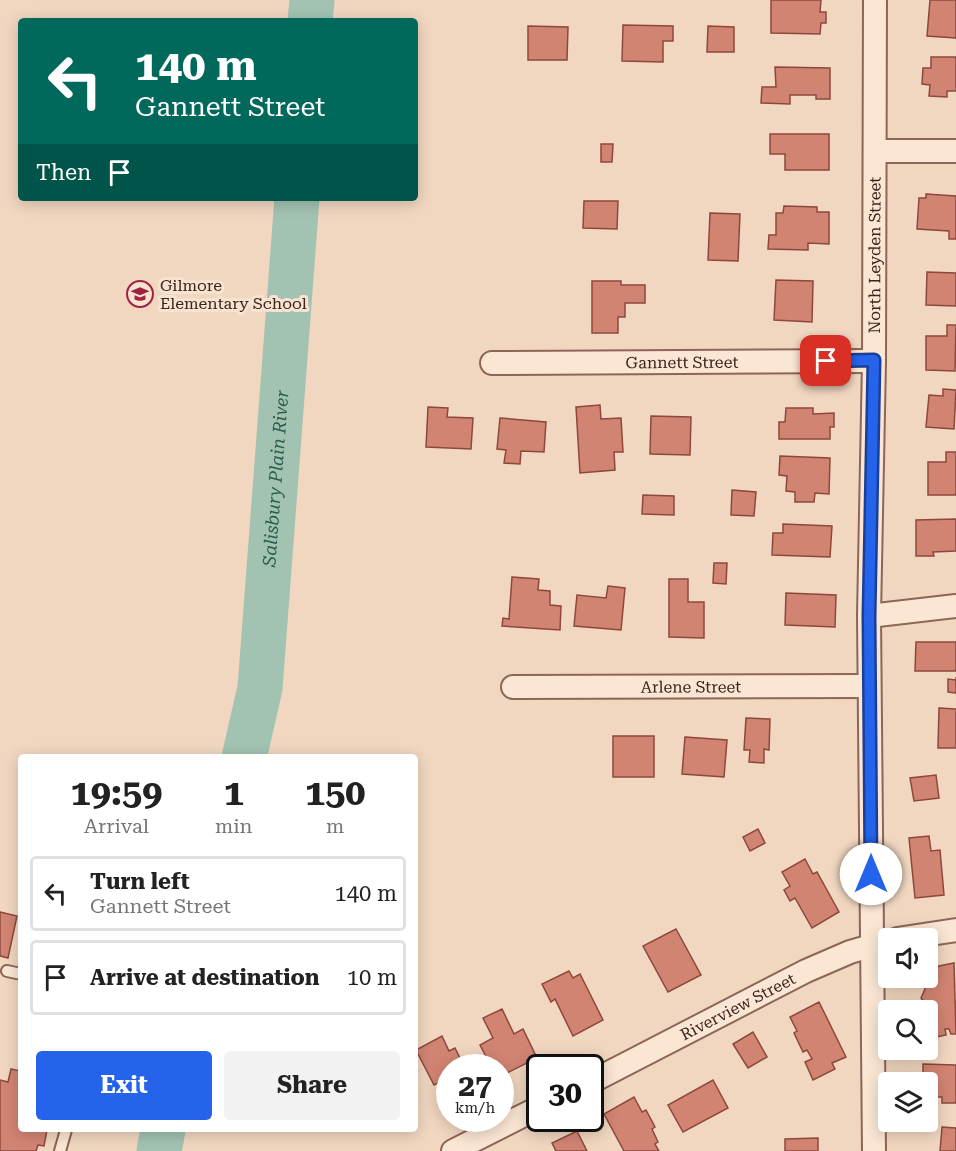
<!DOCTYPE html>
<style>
body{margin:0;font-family:"Roboto Serif",serif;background:#f2f2f2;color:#222;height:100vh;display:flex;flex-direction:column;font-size:22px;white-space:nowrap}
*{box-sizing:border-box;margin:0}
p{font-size:20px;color:#767676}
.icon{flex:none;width:33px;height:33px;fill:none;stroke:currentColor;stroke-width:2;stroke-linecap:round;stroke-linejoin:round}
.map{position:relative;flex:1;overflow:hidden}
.drawer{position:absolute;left:18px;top:754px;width:400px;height:378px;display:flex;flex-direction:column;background:#fff;border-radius:6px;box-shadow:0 3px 15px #0003}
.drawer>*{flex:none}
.top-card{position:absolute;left:18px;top:18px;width:400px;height:183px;border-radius:6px;box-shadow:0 3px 15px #0003;background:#00695c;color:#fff;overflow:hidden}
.buttons{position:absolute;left:878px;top:928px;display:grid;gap:12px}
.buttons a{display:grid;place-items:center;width:60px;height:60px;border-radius:6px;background:#fff;box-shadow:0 3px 15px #0003;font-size:30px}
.speed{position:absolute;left:436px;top:1054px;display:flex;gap:12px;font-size:30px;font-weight:700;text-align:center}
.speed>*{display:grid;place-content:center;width:78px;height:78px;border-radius:50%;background:#fff;box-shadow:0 3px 15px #0003;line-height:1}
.speed small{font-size:15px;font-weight:400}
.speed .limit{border:3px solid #111;border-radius:9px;background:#fff;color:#111}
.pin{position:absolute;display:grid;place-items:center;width:51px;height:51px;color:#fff;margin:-26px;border-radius:12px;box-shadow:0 3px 9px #0006}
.me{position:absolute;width:66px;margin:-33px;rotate:0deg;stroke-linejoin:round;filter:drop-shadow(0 0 4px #0008)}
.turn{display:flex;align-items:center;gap:21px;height:126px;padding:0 18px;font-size:27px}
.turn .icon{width:78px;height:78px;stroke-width:2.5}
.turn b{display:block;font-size:42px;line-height:51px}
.then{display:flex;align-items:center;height:57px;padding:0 18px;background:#0003;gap:12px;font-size:22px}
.eta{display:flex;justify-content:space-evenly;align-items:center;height:102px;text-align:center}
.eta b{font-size:36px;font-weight:700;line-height:42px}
.button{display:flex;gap:12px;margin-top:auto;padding:12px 18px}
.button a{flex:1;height:69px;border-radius:6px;background:#2563eb;color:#fff;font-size:24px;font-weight:700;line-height:69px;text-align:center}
.button a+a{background:#f2f2f2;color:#222}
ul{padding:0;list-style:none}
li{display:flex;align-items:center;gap:18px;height:75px;margin:0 12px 9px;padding:0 6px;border:3px solid #e0e0e0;border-radius:6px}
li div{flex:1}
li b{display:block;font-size:22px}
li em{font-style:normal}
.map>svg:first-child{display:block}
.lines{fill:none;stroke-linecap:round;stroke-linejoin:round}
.river{stroke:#a3c3b2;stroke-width:45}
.building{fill:#d28473;stroke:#8d483b;stroke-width:1.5}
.lane-casing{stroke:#8c6657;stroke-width:14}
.street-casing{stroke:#8c6657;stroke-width:26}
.lane{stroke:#fbe6d4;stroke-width:10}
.street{stroke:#fbe6d4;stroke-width:22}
.route-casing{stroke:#184099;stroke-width:15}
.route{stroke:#2563eb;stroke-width:10}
.labels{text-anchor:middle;stroke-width:6;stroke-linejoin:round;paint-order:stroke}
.street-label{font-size:16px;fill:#3a241c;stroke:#f8e3d0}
.poi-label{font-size:16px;fill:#3a241c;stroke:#f8e3d0;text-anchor:start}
.water-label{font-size:18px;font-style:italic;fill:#2a5b4c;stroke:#f8e3d0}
</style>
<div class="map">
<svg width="956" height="1151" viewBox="0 0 956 1151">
<rect width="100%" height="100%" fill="#f1d7c0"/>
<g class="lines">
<!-- river -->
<g class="river">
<polyline points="310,21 312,0"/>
<path id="s1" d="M244,758L260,688L297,198"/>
<polyline points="159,1151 163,1130"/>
</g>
</g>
<!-- building -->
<g class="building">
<polygon points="771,0 821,0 820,12 826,12 826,23 821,23 820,34 771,33"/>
<polygon points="930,0 956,0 956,38 927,36"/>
<polygon points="623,25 673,26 673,41 663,41 663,62 622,61"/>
<polygon points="528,26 568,27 567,60 528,60"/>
<polygon points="708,26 734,27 734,52 707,52"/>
<polygon points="931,57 956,57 956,91 947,91 947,97 929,96 930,85 922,84 923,68 931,68"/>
<polygon points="775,67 830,68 830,99 816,99 816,95 790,95 790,104 761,103 762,87 776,87"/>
<polygon points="770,134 829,134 829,170 785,170 785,154 770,154"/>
<polygon points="601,144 613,144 612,162 601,162"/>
<polygon points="926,194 956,196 956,239 949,239 949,231 917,229 919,198 926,198"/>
<polygon points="584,201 618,201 617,229 583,228"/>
<polygon points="784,206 817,207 817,212 829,212 829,244 808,243 808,250 768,249 769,235 776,235 776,213 783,213"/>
<polygon points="710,213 740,214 738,261 708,260"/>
<polygon points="927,272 956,273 956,306 926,305"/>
<polygon points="776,280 813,281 812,322 774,320"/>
<polygon points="592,281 621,281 621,285 645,285 645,303 625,303 625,317 618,317 618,333 592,333"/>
<polygon points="947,325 956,325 955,371 926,370 926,336 947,336"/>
<polygon points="943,389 956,390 954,429 926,427 929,395 943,396"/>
<polygon points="600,405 601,419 621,418 623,452 614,452 615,470 580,473 576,407"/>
<polygon points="428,407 448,408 447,417 473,418 471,449 426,447"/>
<polygon points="786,408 813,408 813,414 834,413 834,427 830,427 830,439 779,439 779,422 785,422"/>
<polygon points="651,416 691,417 690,455 650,454"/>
<polygon points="500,418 546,422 544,452 521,451 520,464 504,463 506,450 497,449"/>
<polygon points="946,452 956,452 956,495 928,495 928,462 946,462"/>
<polygon points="780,456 830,458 829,494 815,493 814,502 795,502 795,492 786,491 787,476 779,475"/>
<polygon points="732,490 756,492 754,516 731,515"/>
<polygon points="643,495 674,496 674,515 642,514"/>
<polygon points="956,519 956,551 933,552 934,556 916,556 916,520"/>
<polygon points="783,524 832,526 830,557 772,555 773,533 783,533"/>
<polygon points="714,563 727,563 726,584 713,583"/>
<polygon points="512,577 539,579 538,590 550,591 550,605 561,606 560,630 502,626 503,618 509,619"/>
<polygon points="669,579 688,579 688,602 704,602 704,638 669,637"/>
<polygon points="608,586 625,588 621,630 574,626 577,595 606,598"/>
<polygon points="786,593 836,595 835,627 785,625"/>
<polygon points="916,642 956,642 956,671 915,671"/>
<polygon points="956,677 956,693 948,692 948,679 956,680"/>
<polygon points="939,708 956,709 956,748 938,748"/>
<polygon points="746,718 770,719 769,750 764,749 764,763 749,762 750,750 744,750"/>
<rect x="613" y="736" width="41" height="41"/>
<polygon points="685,737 727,740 724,777 682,774"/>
<polygon points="936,775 939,798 914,801 910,778"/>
<polygon points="758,829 765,843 750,851 743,837"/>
<polygon points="929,836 931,851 940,850 944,895 915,898 909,838"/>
<polygon points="805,859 813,874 817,872 839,912 812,928 795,898 790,901 784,890 790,886 782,872"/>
<polygon points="0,912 17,916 8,958 0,956"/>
<polygon points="676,929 701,975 668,992 643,946"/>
<polygon points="954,963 956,1034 951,1034 949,1029 945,1029 946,1035 936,1037 935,1030 931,1031 927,1005 921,998 925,989 924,978 927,978 927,970 933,972 939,966"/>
<polygon points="569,971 573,978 580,974 603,1020 573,1036 555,999 551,1002 542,984"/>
<polygon points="819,1002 846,1057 832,1063 835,1069 813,1080 805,1062 812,1059 807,1050 803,1052 794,1033 797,1031 790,1017"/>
<polygon points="502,1009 514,1034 523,1029 537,1058 501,1076 501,1068 492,1068 480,1045 493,1038 483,1018"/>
<polygon points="753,1032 767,1057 748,1068 733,1044"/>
<polygon points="442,1036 449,1051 455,1048 465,1068 450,1068 450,1099 447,1101 438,1083 434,1085 416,1050"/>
<polygon points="923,1064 956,1065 956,1103 942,1103 942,1097 927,1097 927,1083 923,1083"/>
<polygon points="11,1069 21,1071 21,1130 47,1130 44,1146 38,1145 36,1151 0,1151 0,1080 8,1082"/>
<polygon points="713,1080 728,1108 683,1132 668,1105"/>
<polygon points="634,1097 642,1112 646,1110 655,1127 652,1129 658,1142 655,1144 659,1151 624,1151 604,1114"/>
<polygon points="942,1127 956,1128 956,1151 940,1151"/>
<polygon points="577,1131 587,1151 556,1151 552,1143"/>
<polygon points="818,1138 818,1151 785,1151 785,1139"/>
</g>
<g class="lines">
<defs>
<g id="lane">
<polyline points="7,971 21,974"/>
<polyline points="60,1151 66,1130"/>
</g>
<g id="street">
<polyline points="875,151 956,151"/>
<path id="s2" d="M492,363L874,361"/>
<polyline points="869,616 956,606"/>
<path id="s3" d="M513,687L869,686"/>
<polyline points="897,939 956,930"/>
<path id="s4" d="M591,1082L806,971L850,952L888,941"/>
<polyline points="453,1151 540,1107"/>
<path id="s5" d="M874,1151L869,616L874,361L875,0"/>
</g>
</defs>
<!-- lane casing -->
<use href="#lane" class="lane-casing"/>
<!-- street casing -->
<use href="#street" class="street-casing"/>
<!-- lane -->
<use href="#lane" class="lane"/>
<!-- street -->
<use href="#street" class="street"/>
</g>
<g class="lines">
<defs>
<polyline id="route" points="826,361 874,360 869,616 871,874"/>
</defs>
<!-- route casing -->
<use href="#route" class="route-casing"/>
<!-- route -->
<use href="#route" class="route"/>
</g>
<!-- icons -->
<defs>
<symbol id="school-ring" viewBox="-11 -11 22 22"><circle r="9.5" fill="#f8e3d0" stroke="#9f2241" stroke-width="1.5"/><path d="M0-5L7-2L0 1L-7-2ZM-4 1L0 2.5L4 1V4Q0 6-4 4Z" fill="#9f2241"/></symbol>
</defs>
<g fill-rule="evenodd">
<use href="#school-ring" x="125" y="279" width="30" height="30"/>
</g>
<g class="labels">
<!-- street labels -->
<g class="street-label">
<text dy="6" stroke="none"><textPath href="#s5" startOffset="896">North Leyden Street</textPath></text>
<text dy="6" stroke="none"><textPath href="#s2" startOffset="190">Gannett Street</textPath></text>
<text dy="6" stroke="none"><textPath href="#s3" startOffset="178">Arlene Street</textPath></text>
<text dy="6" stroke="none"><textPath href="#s4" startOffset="165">Riverview Street</textPath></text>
</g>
<!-- poi labels -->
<g class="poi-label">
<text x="160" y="291">Gilmore<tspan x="160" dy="18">Elementary School</tspan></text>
</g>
<!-- water labels -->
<g class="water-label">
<text dy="6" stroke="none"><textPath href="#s1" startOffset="282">Salisbury Plain River</textPath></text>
</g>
</g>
</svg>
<div class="buttons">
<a><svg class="icon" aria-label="sound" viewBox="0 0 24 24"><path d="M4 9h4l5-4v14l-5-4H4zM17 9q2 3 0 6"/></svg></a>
<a><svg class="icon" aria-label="search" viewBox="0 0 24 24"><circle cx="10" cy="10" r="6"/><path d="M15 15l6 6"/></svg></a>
<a><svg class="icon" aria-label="layers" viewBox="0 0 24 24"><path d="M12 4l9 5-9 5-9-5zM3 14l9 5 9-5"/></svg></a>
</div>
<div class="speed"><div>27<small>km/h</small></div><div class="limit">30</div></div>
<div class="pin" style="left:826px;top:361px;background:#d93025"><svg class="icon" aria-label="arrive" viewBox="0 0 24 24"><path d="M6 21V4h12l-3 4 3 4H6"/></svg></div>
<svg class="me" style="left:871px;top:874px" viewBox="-20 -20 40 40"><circle r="19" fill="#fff"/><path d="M0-13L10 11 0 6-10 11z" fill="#2563eb"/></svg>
<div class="top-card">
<div class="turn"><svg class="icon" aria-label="left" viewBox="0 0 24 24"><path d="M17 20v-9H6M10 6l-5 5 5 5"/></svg><div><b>140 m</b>Gannett Street</div></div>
<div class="then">Then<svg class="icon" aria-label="arrive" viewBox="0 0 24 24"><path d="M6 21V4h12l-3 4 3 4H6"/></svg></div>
</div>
<section class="drawer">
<div class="eta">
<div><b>19:59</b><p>Arrival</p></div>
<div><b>1</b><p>min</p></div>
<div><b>150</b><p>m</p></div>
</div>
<ul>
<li><svg class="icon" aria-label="left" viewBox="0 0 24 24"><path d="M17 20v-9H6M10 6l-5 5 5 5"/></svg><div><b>Turn left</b><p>Gannett Street</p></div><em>140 m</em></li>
<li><svg class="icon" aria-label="arrive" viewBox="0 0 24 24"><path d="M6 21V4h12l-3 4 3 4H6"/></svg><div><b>Arrive at destination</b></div><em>10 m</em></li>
</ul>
<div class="button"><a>Exit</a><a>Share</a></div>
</section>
</div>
